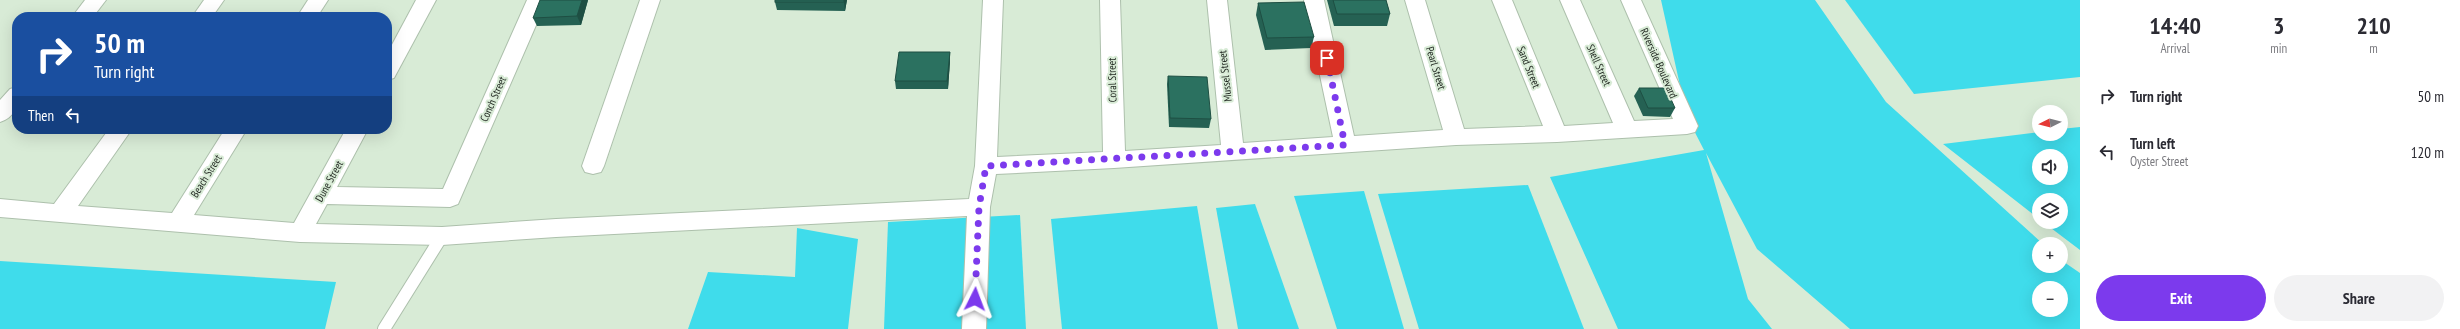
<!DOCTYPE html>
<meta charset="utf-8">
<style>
body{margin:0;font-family:"PT Sans Narrow",sans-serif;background:#f2f2f3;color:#2b2b33;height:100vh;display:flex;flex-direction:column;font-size:15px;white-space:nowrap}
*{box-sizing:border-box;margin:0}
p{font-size:13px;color:#7c7c81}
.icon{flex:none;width:22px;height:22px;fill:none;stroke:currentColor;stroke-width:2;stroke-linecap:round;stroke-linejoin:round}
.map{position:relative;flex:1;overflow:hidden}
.sheet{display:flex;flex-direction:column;background:#fff;width:380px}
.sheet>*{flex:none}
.hud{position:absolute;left:12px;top:12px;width:380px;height:122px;border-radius:16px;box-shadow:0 4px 16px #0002;background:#1a4fa0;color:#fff;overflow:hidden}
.needle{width:26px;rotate:264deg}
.fabs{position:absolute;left:2032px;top:105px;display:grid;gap:8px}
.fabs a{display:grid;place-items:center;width:36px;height:36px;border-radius:50%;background:#fff;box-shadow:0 4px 16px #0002;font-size:20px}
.pin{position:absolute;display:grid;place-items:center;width:34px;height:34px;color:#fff;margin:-17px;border-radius:8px;box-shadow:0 2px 6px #0006}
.me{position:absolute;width:44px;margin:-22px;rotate:3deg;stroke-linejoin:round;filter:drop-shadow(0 0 3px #0008)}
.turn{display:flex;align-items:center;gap:14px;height:84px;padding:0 16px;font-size:18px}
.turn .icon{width:52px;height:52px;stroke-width:2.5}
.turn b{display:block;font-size:28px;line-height:34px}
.then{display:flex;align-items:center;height:38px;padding:0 16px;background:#0003;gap:8px;font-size:15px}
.eta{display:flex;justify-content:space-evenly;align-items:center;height:68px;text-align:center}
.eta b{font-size:24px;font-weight:800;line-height:28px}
.cta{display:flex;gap:8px;margin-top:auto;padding:8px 16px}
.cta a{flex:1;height:46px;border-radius:24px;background:#7c3aed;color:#fff;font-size:16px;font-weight:800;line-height:46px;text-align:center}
.cta a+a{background:#f2f2f3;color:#2b2b33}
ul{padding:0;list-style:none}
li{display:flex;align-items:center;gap:12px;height:56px;padding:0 16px}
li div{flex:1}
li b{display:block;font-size:15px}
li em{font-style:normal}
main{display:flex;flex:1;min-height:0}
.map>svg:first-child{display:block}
.water{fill:#3fdceb;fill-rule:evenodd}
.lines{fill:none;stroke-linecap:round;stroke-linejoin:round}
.lane-casing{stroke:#adc0ac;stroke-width:14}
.street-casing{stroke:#adc0ac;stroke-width:2}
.lane{stroke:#fff;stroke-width:12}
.street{fill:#fff;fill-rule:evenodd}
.wall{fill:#256153}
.shaded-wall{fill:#1e4f43}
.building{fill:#2b7160;stroke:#1e4f43}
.route{stroke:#7c3aed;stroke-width:7;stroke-dasharray:0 12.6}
.labels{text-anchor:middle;stroke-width:4;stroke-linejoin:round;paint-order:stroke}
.street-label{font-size:11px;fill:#242b24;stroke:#d8ebd6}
</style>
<main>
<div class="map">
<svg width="2080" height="329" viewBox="0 0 2080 329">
<rect width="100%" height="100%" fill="#d8ebd6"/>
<!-- water -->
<g class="water">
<path d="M1661,0H1815L1886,102L2043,244H2039V266H2061V260L2080,273V329H1850L1757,249L1706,153L1748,299L1772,329H1618L1550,177L1704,150L1687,117ZM2039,288H2061V310H2039Z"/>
<polygon points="1845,0 2080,0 2080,77 1914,94"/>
<path d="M2080,127V250L2043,222H2061V200H2039V219L1943,144L2039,132V134H2061V129ZM2039,156H2061V178H2039Z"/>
<polygon points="1528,185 1584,329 1419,329 1378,194"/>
<polygon points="1364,191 1404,329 1337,329 1294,196"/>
<polygon points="1255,204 1299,329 1238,329 1216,208"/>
<polygon points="1197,206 1218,329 1062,329 1051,219"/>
<polygon points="1020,215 1026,329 884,329 888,222"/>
<polygon points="797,228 858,239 848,329 688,329 708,272 795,277"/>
<polygon points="0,261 336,282 325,329 0,329"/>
</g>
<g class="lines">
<defs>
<polyline id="lane" points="384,329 442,236"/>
<g id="street">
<polygon points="85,0 106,0 93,17 72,17"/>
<polygon points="204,0 224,0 212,17 192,17"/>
<polygon points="308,0 328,0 317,17 297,17"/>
<polygon points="416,0 436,0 394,78 387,80 387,54"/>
<polygon points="527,0 547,0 458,204 450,207 327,204 316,224 442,227 556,219 969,199 975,166 983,0 1003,0 997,157 1103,152 1100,0 1120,0 1125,151 1221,145 1207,0 1227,0 1243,143 1333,137 1304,0 1324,0 1354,136 1443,130 1405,0 1425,0 1464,129 1543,126 1492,0 1512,0 1564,126 1613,123 1560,0 1580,0 1634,121 1673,119 1621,0 1641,0 1698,126 1695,132 1687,134 1557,142 1456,145 1114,168 996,174 990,207 986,329 962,329 967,216 556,237 442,245 300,242 0,217 0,199 54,204 109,129 132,129 78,206 172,213 225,129 247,129 194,215 294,223 346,129 368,129 337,187 443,189"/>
<polygon points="640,0 660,0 604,166 601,172 593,174 585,172 582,166"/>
<path d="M17,87C17,103 18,116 0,122V100L10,89Z"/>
</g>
</defs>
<!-- lane casing -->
<use href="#lane" class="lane-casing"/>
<!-- street casing -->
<use href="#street" class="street-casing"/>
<!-- lane -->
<use href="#lane" class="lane"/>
<!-- street -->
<use href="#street" class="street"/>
</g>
<!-- wall -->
<g class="wall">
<polygon points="588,0 581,25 537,26 533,18"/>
<polygon points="775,0 847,0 845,11 777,10 775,2"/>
<polygon points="1327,0 1386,0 1390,14 1387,26 1334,26"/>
<polygon points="1258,3 1314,37 1311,48 1265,50 1256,15"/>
<polygon points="950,52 950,61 948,89 896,89 895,81"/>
<polygon points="1168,76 1211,119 1209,128 1169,127 1167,84"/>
<polygon points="1639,88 1675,108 1670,117 1643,116 1634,96"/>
</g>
<!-- shaded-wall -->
<g class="shaded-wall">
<polygon points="582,0 588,0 581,25 577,16"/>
<polygon points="844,0 847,0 845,11 844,2"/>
<polygon points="950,52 950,61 948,89 947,81"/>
</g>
<!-- building -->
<g class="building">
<polygon points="540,0 582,0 577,16 533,18"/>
<rect x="775" y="0" width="69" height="2"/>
<polygon points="1333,0 1386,0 1390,14 1337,14"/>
<polygon points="1304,2 1314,37 1267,38 1258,3"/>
<polygon points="899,52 950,52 947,81 895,81"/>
<polygon points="1168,76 1207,77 1211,119 1170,118"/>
<polygon points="1639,88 1666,88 1675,108 1648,108"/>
</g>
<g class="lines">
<!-- route -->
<polyline class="route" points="975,299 979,207 986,166 1345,145 1327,58"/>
</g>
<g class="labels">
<!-- street labels -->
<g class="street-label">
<text transform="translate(1659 63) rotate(66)" y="4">Riverside Boulevard</text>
<text transform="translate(1599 65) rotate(66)" y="4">Shell Street</text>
<text transform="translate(1529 67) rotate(68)" y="4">Sand Street</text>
<text transform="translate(1436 68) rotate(73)" y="4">Pearl Street</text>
<text transform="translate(1225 76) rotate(-96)" y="4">Mussel Street</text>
<text transform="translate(1112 80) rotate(-91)" y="4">Coral Street</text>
<text transform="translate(493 99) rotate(-66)" y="4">Conch Street</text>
<text transform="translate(206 176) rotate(-58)" y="4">Beach Street</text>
<text transform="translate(329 181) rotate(-61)" y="4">Dune Street</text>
</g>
</g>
</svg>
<div class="fabs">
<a><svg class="needle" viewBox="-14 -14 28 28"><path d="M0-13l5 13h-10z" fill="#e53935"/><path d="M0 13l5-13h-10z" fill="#7c7c81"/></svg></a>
<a><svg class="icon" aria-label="sound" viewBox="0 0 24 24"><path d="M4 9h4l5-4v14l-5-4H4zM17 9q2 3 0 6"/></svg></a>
<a><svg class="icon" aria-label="layers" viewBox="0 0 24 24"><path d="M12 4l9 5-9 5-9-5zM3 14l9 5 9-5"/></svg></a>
<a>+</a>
<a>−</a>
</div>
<div class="pin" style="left:1327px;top:58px;background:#d93025"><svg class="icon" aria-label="arrive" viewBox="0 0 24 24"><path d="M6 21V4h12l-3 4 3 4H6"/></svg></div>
<svg class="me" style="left:975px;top:299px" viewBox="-20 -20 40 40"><path d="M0-17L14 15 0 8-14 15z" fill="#7c3aed" stroke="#fff" stroke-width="4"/></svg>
<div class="hud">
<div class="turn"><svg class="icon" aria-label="right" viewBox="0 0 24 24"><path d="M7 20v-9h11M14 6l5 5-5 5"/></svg><div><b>50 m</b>Turn right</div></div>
<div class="then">Then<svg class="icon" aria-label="left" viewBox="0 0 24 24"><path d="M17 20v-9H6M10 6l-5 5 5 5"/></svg></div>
</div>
</div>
<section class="sheet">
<div class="eta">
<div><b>14:40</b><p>Arrival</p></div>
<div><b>3</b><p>min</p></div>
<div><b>210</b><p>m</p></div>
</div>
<ul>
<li><svg class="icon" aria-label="right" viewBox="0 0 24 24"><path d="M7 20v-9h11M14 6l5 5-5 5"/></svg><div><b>Turn right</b></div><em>50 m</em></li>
<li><svg class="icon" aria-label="left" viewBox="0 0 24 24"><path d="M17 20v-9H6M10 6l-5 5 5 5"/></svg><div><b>Turn left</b><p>Oyster Street</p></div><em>120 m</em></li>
</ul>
<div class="cta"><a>Exit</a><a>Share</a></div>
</section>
</main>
